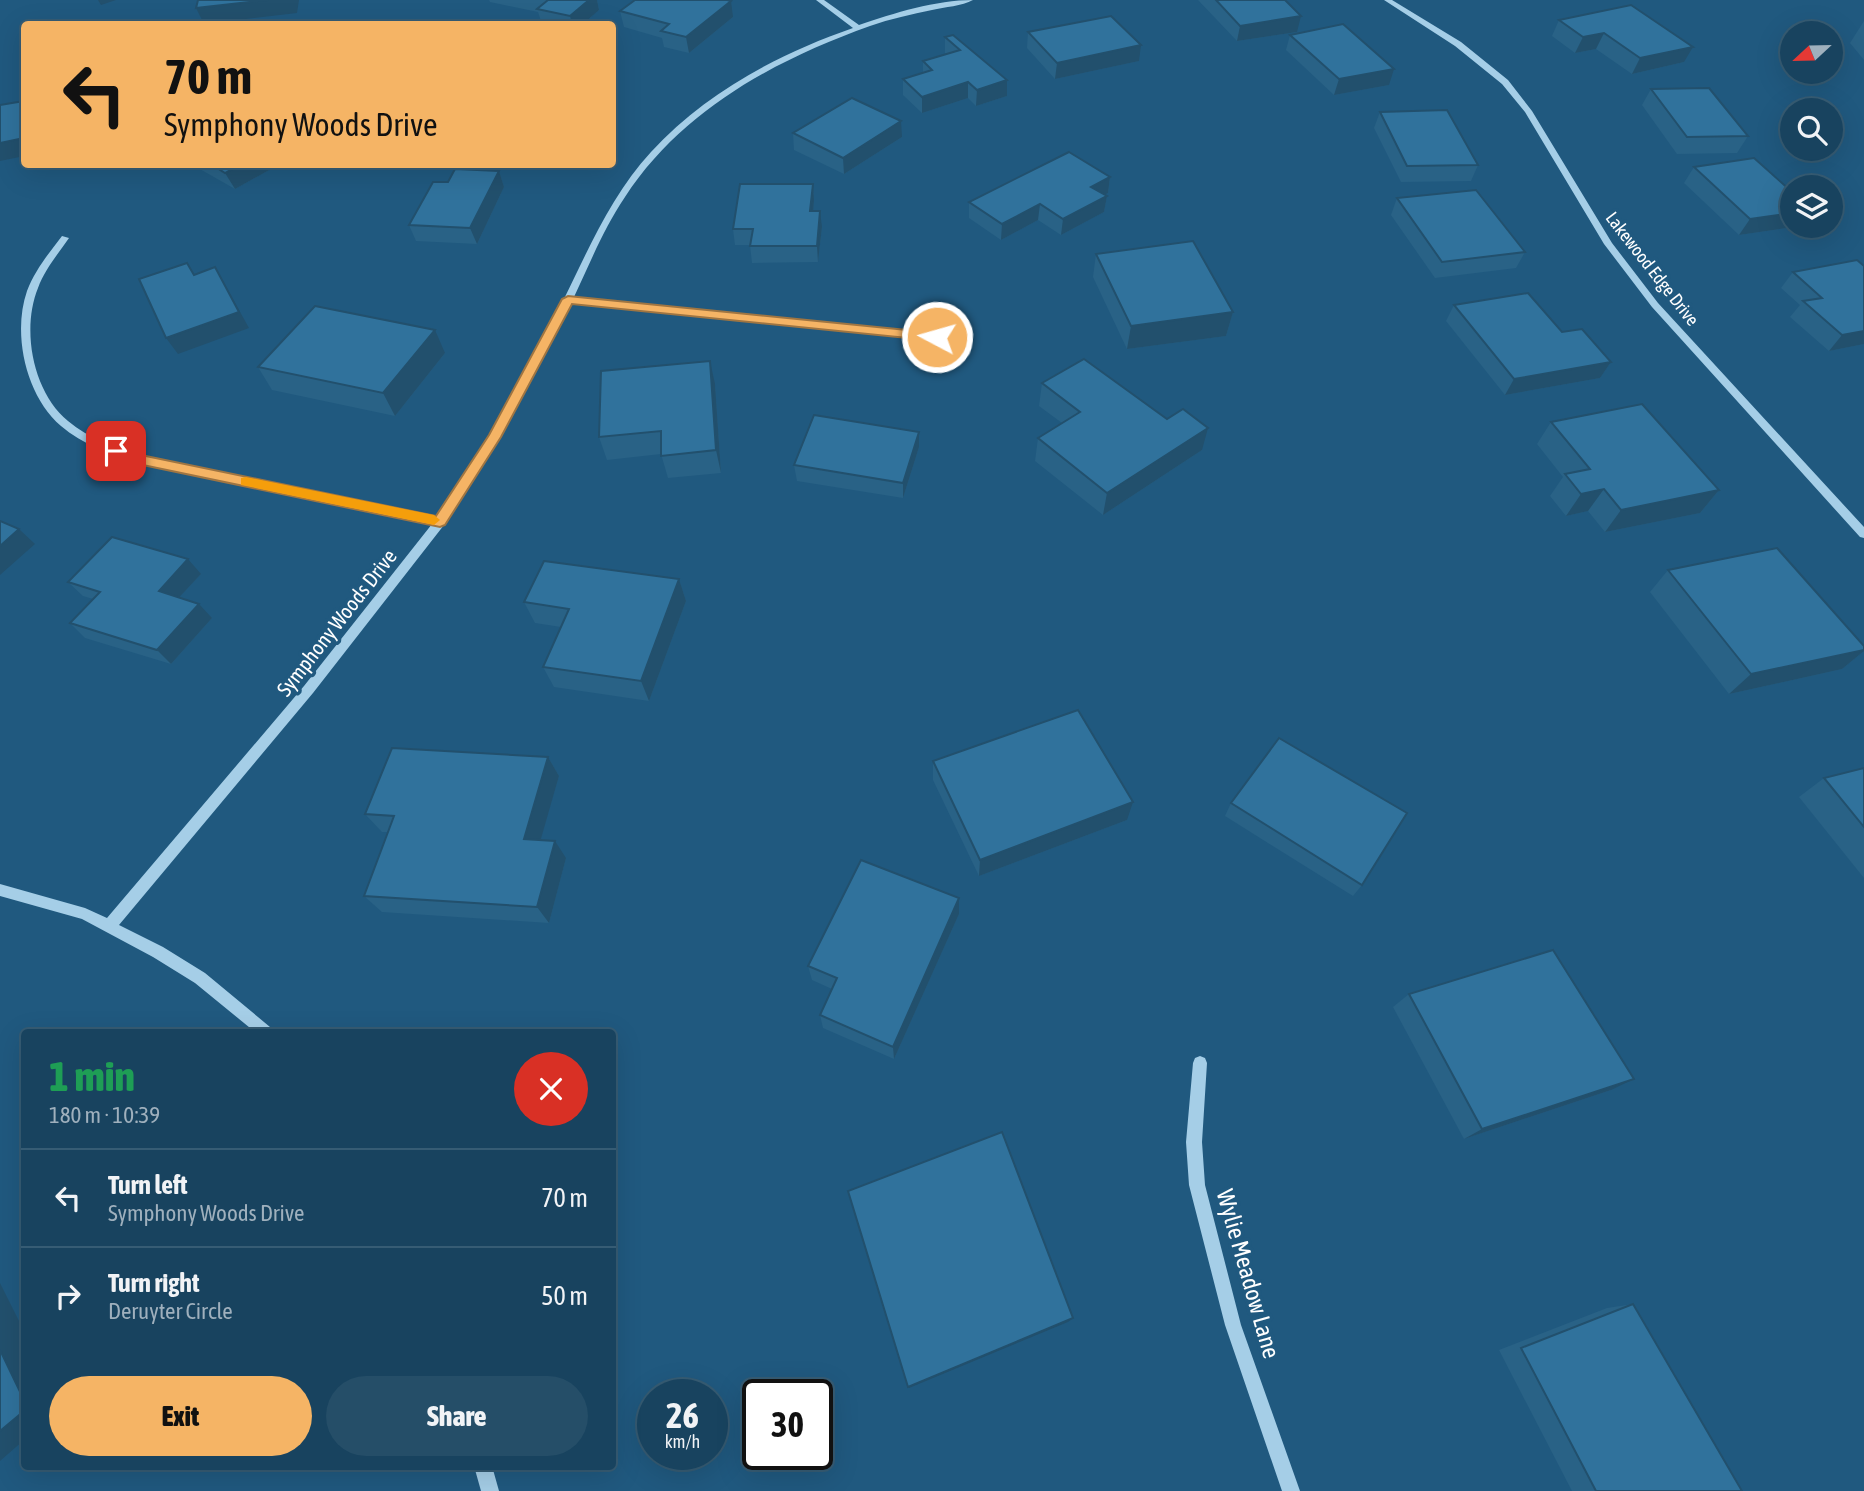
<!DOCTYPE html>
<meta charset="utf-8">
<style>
body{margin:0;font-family:"Asap Condensed",sans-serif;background:#254e68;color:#f1f3f6;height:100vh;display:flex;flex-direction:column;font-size:26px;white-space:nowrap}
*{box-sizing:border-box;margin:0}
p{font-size:23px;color:#9fb0bd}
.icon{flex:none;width:38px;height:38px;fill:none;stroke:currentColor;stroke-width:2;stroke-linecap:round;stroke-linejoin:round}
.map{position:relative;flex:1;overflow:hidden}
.sheet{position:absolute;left:21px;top:1029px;width:595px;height:441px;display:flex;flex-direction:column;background:#18435f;border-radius:7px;box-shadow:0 7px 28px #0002,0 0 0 2px #365c74}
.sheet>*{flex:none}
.banner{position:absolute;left:21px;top:21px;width:595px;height:147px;border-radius:7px;box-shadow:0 7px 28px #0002,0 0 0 2px #365c74;background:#f5b465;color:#111;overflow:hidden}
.needle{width:46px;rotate:248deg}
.tools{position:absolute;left:1780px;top:21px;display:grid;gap:14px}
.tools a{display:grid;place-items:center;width:63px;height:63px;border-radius:50%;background:#18435f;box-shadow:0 7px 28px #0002,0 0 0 2px #365c74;font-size:35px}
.speed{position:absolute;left:637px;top:1379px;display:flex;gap:14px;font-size:35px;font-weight:700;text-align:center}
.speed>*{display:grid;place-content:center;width:91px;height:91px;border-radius:50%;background:#18435f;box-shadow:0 7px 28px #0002,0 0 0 2px #365c74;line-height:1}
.speed small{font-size:18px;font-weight:400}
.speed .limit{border:4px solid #111;border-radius:10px;background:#fff;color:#111}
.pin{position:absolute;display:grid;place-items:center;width:60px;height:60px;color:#fff;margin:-30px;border-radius:14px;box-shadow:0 4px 10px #0006}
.me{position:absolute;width:77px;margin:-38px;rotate:276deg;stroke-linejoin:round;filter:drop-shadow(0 0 5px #0008)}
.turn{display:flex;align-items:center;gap:24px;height:147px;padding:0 28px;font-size:32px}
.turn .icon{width:91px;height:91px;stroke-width:2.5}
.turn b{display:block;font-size:49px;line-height:60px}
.round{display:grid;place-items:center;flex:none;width:74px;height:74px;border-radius:37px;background:#254e68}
.summary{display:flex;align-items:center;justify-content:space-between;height:119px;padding:0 28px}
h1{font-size:42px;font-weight:800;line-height:52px;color:#1e9e55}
.primary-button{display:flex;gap:14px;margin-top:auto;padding:14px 28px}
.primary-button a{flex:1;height:80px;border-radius:42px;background:#f5b465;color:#111;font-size:28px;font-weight:800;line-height:80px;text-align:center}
.primary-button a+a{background:#254e68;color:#f1f3f6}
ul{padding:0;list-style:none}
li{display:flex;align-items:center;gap:21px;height:98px;padding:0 28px;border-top:2px solid #365c74}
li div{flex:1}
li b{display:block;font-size:26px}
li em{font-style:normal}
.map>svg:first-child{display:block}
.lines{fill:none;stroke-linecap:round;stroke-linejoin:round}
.minor{fill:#a5cee7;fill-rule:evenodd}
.wall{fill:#296286}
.shaded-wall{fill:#22506d}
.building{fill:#30729c;stroke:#22506d;stroke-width:2}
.route{fill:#f5b465;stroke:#9f7542;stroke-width:2}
.slow{fill:#f59e0b}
.labels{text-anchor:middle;stroke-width:7;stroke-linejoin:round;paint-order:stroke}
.far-street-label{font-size:18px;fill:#fff;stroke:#20597f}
.street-label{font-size:21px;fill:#fff;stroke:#20597f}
.near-street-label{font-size:24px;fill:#fff;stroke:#20597f}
</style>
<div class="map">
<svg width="1864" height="1491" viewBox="0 0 1864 1491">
<rect width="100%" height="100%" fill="#20597f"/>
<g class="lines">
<!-- minor -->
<g class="minor">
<path d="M816,0H824L859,25C894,13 936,0 973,0C962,6 945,7 932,10C912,14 890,19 870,26C775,60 682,110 625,197C604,228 590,263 574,297L937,334L942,337L940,339L571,302L513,412L444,525L313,693L119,925L163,947L205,973L270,1027L272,1032H255L195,983L153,957L82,919L0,896V884L85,908L107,918L304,686L432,524L138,464C111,455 82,444 61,426C26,396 12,334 27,291C35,270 49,253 62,236L69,238C58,254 45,269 38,288C21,330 33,392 68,421C89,439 115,447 140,457L437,517C480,454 518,388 553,321C583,263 606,201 651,152C705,93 778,54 853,28Z"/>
<polygon points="1384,0 1392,0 1461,42 1508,80 1532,111 1612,243 1658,303 1864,527 1864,538 1860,537 1652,307 1604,244 1525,112 1502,84 1455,46"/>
<polygon points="1200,1056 1205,1058 1207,1063 1202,1142 1205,1185 1241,1325 1300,1491 1282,1491 1225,1325 1189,1185 1186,1142 1193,1063 1195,1058"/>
<polygon points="474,1466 492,1466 499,1491 481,1491"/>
</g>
</g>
<!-- wall -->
<g class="wall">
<polygon points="489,0 597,0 599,10 583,24 542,24 538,12 490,2"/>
<polygon points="1198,0 1286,0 1285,0 1297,32 1237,41"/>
<polygon points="1631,5 1684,62 1632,74 1596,49 1575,53 1552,36 1559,20"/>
<polygon points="620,11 733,17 689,53 664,47 662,38 624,27"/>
<polygon points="1864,21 1864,60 1850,43"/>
<polygon points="1028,32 1139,61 1055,79 1027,48"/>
<polygon points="953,35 1007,96 976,106 968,98 922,113 903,95 903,79 923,73 923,61 947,54 945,53 945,37"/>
<polygon points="1290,35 1389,85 1334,95 1286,50"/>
<polygon points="1651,89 1748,136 1737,153 1677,154 1642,105"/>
<polygon points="1380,112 1478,165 1471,181 1401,182 1374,128"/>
<polygon points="793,133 902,137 844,174 794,150"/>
<polygon points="191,164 280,164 235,189"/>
<polygon points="1694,167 1800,226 1739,235 1684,183"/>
<polygon points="499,171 504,187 477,244 416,241 409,225 448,182"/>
<polygon points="1110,177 1108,193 1104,195 1107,196 1104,212 1061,235 1038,220 1001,240 969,218 969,202"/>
<polygon points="813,184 814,200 813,211 822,227 818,262 752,263 750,245 735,245 733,229"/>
<polygon points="1397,198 1525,252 1516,268 1435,278 1391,215"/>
<polygon points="1096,254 1233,312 1226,336 1127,349 1093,277"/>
<polygon points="1864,266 1864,344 1829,351 1790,317 1800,305 1781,288 1793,272"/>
<polygon points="1454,305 1611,362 1600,378 1505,395 1446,321"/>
<polygon points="445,353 395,416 272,390 258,367"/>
<polygon points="1042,383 1167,419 1202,450 1103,515 1035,461 1038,438 1062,423 1039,406"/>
<polygon points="715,384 721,473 668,478 661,454 607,460 599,437"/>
<polygon points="1551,422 1719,490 1700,513 1605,532 1588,511 1566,516 1550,496 1563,477 1537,444"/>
<polygon points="919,432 919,447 903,498 797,481 794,465"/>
<polygon points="1668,570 1864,650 1864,651 1842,669 1729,694 1650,592"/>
<polygon points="201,574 179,597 212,618 171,664 85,638 70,623 93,599 83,596 68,582"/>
<polygon points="679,579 686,601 649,701 554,687 543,667 561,627 535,623 524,602"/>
<polygon points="548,757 559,776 540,840 566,858 549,923 382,912 364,896 388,832 382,832 365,814"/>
<polygon points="933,761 1127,820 979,876 933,780"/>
<polygon points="1864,768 1864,878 1799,797 1824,778"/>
<polygon points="1231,803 1362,885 1353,896 1225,816"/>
<polygon points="959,898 959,914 894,1059 823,1028 820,1015 832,989 812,980 808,966"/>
<polygon points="1409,994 1611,1090 1464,1139 1393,1007"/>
<polygon points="1633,1304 1742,1491 1572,1491 1499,1350 1607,1308"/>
</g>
<!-- shaded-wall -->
<g class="shaded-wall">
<polygon points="98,0 116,0 101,5"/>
<polygon points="268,0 299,0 297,13 204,24 196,8"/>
<polygon points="589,0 597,0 599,10 583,24 572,24 570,16"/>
<polygon points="731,1 733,17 689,53 686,37"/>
<polygon points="1301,16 1297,32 1237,41 1240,26"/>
<polygon points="1604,33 1596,49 1575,53 1583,37"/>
<polygon points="1141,45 1139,61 1055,79 1057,63"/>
<polygon points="1693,47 1684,62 1632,74 1640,58"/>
<polygon points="1394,69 1389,85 1334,95 1339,79"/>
<polygon points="612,78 616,93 612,96"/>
<polygon points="1007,80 1007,96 976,106 977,90"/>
<polygon points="968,82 968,98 922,113 922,97"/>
<polygon points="901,121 902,137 844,174 843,158"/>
<polygon points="24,138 24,156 0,161 0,143"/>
<polygon points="241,164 280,164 235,189 225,173"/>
<polygon points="499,171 504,187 477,244 470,228"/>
<polygon points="1110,177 1108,193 1089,203 1091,187"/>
<polygon points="813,184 814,200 812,227 810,211"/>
<polygon points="1107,196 1104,212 1061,235 1063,219"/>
<polygon points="1040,204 1038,220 1001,240 1002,224"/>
<polygon points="820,211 822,227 818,262 817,246"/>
<polygon points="1792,213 1792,226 1800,226 1739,235 1750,219"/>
<polygon points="215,267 249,328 178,354 166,338"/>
<polygon points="1233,312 1226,336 1127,349 1131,326"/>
<polygon points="435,330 445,353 395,416 383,393"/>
<polygon points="1864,331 1864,344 1829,351 1842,335"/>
<polygon points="710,361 715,384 721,473 716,450"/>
<polygon points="1611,362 1600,378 1505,395 1514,379"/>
<polygon points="1208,428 1202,450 1103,515 1107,493"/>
<polygon points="919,432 919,447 903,498 903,483"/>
<polygon points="1604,489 1588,511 1566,516 1581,494"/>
<polygon points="1719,490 1700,513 1605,532 1621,510"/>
<polygon points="19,529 35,544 0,575 0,546"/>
<polygon points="188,559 201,574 172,605 159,591"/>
<polygon points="679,579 686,601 649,701 641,681"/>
<polygon points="199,604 212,618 171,664 157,650"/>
<polygon points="1864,650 1864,651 1842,669 1729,694 1751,674"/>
<polygon points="548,757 559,776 536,856 524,839"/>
<polygon points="1133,802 1127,820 979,876 980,860"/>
<polygon points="555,841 566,858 549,923 537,907"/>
<polygon points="959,898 959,914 894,1059 893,1047"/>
<polygon points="1634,1079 1611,1090 1464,1139 1482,1129"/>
<polygon points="0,1283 24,1331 24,1400 0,1350"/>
<polygon points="1073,1318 1068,1322 909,1388 908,1387"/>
<polygon points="24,1411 24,1440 0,1461 0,1431"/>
</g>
<!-- building -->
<g class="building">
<polygon points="198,0 268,0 196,8"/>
<polygon points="548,0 589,0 570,16 537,9"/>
<polygon points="635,0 727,0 731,1 686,37 661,31 669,24 620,11"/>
<polygon points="1216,0 1285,0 1301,16 1240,26"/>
<polygon points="1631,5 1693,47 1640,58 1604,33 1583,37 1559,20"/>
<polygon points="1111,16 1141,45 1057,63 1028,32"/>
<polygon points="1343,24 1394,69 1339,79 1290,35"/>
<polygon points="953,35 1007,80 977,90 968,82 922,97 903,79 932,70 923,61 960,50 945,37"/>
<polygon points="1709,88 1748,136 1687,137 1651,89"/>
<polygon points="852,98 901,121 843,158 793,133"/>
<polygon points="24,101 24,138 0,143 0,105"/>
<polygon points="1447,110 1478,165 1407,166 1380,112"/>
<polygon points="1069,152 1110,177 1091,187 1107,196 1063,219 1040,204 1002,224 969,202"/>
<polygon points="1754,158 1792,192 1792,213 1750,219 1694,167"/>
<polygon points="211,164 241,164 225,173"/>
<polygon points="455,169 499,171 470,228 409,225 433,182 448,182"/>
<polygon points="740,184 813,184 810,211 820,211 817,246 750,246 753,229 733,229"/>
<polygon points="1476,190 1525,252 1442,262 1397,198"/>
<polygon points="1193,241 1233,312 1131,326 1096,254"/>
<polygon points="1857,260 1864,266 1864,331 1842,335 1803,301 1822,298 1793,272"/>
<polygon points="187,263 194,275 215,267 239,312 166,338 139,279"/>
<polygon points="1528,293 1562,332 1582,329 1611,362 1514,379 1454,305"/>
<polygon points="315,306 435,330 383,393 258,367"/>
<polygon points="1084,359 1167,419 1183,409 1208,428 1107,493 1038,438 1080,412 1042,383"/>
<polygon points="710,361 716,450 661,456 661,431 599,437 601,371"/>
<polygon points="1642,404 1719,490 1621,510 1604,489 1581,494 1565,474 1590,469 1551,422"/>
<polygon points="814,415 919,432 903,483 794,465"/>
<polygon points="0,521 19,529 0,546"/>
<polygon points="112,537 188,559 159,591 199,604 157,650 70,623 100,592 68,582"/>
<polygon points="1777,548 1864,646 1864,650 1751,674 1668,570"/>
<polygon points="544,561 679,579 641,681 543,667 569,609 524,602"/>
<polygon points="1078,710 1133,802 980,860 933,761"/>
<polygon points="1279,738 1407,813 1362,885 1231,803"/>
<polygon points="392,748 548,757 524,839 555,841 537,907 364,896 394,816 365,814"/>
<polygon points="1864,768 1864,827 1824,778"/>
<polygon points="861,860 959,898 893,1047 820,1015 837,978 808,966"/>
<polygon points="1553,950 1634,1079 1482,1129 1409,994"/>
<polygon points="1002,1132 1073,1318 908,1387 848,1191"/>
<polygon points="1633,1304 1742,1491 1596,1491 1521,1348"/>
<polygon points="0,1350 24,1400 24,1411 0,1431"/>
</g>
<!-- route -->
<polygon class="route" points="568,296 937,333 943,337 937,341 572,304 501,437 445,525 440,527 138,464 111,455 109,451 116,447 141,455 436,516 489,435 562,299"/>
<!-- slow -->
<polygon class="slow" points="246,477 434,515 440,520 434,525 241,485 241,478"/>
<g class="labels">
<!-- far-street labels -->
<g class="far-street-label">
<text transform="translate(1652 269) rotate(52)" y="6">Lakewood Edge Drive</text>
</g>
<!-- street labels -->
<g class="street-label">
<text transform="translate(337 623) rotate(-52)" y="7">Symphony Woods Drive</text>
</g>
<!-- near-street labels -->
<g class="near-street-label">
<text transform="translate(1248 1274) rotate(74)" y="8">Wylie Meadow Lane</text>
</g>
</g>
</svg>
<div class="tools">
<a><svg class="needle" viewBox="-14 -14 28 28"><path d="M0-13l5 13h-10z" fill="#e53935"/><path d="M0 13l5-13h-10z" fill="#9fb0bd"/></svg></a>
<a><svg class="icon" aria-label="search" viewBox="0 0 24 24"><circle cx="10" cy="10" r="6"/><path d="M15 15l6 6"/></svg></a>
<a><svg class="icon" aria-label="layers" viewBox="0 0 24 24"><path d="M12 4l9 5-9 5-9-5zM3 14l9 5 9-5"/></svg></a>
</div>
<div class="speed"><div>26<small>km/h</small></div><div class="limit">30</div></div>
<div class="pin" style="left:116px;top:451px;background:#d93025"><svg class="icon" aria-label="arrive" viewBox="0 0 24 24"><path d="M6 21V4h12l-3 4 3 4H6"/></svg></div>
<svg class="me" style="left:937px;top:337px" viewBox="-20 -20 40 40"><circle r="17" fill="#f5b465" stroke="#fff" stroke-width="3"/><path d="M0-11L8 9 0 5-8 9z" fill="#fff"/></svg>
<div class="banner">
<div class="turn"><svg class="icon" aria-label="left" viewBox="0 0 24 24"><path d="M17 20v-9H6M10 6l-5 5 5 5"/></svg><div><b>70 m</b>Symphony Woods Drive</div></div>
</div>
<section class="sheet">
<div class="summary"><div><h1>1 min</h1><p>180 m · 10:39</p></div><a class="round" style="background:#d93025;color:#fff"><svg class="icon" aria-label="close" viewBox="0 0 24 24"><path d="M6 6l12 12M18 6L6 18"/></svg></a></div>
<ul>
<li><svg class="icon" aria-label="left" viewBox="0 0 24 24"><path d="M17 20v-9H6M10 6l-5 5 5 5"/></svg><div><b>Turn left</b><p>Symphony Woods Drive</p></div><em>70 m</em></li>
<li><svg class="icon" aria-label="right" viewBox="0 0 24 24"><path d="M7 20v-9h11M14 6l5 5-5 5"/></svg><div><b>Turn right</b><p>Deruyter Circle</p></div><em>50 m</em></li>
</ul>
<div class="primary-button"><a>Exit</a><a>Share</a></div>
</section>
</div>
